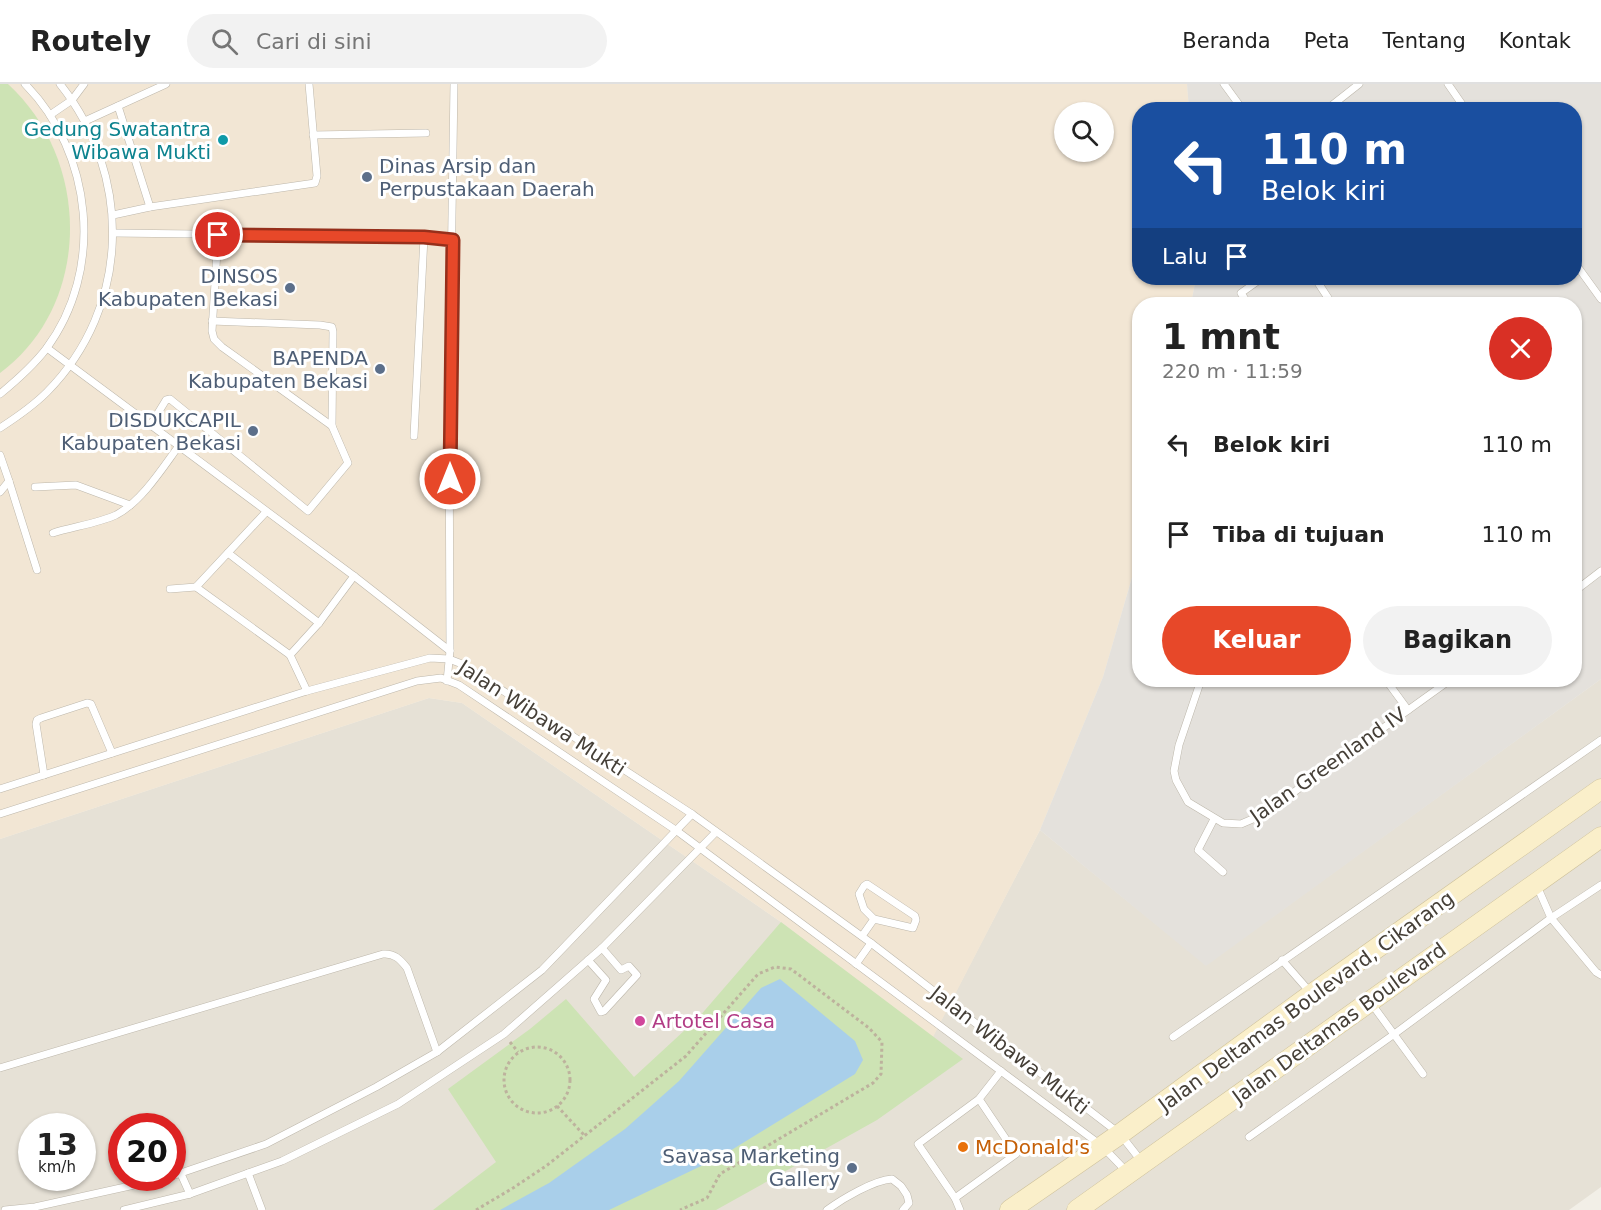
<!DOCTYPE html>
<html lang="id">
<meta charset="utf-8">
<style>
body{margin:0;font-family:"DejaVu Sans",sans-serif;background:#f2f2f2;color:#222;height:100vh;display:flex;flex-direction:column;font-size:22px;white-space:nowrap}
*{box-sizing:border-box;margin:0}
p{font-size:20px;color:#767676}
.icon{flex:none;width:33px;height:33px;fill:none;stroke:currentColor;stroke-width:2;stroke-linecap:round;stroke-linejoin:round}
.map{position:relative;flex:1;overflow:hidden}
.panel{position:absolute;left:1132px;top:213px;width:450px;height:390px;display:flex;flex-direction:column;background:#fff;border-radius:24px;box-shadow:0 2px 4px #0004}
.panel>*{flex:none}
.guide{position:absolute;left:1132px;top:18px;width:450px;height:183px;border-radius:24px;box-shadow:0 2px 4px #0004;background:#1a4fa0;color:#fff;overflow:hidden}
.buttons{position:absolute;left:1054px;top:18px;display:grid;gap:12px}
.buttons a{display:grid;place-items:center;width:60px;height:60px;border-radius:50%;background:#fff;box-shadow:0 2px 4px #0004;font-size:30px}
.speed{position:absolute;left:18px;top:1029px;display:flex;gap:12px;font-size:30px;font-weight:700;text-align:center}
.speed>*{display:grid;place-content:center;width:78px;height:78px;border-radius:50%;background:#fff;box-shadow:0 2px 4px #0004;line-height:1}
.speed small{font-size:15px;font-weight:400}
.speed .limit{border:9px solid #d22;background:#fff;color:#111}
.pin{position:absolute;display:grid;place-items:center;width:51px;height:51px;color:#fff;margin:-26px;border:3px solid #fff;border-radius:50%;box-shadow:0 2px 6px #0007}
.me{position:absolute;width:66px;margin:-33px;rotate:0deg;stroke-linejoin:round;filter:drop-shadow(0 0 4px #0008)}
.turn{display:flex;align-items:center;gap:21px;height:126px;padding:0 30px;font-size:27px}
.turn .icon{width:78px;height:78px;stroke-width:2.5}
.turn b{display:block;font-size:42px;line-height:51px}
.then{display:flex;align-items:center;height:57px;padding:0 30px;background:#0003;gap:12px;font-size:22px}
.round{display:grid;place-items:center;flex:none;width:63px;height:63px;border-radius:32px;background:#f2f2f2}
.head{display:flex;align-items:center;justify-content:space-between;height:102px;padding:0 30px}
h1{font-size:36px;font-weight:600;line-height:45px}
.primary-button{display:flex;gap:12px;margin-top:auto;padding:12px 30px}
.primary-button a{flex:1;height:69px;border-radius:36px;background:#e74829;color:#fff;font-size:24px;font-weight:600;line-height:69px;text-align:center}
.primary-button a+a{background:#f2f2f2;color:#222}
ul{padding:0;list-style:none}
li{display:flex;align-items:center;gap:18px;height:90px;padding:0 30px}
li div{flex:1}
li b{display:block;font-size:22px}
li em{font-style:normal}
header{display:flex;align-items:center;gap:36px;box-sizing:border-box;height:84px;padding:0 30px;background:#fff;border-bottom:2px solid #e0e0e0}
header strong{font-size:28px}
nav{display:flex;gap:33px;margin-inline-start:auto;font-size:21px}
.search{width:420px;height:54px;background:#f2f2f2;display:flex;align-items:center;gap:15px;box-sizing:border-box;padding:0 21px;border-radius:33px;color:#767676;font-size:22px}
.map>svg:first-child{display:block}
.residential{fill:#e6e1d6;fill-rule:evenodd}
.commercial{fill:#f2e6d4;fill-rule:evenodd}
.industrial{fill:#e4e1dc}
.green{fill:#cde3b4}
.water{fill:#a9cfea}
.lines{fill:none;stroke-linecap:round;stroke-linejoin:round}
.lane-casing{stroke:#bdb7ab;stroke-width:8}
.secondary-casing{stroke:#cec19a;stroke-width:21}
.path{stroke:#bdb29d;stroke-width:3;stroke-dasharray:3 3;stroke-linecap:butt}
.lane{stroke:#fff;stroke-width:7}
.secondary{stroke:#faefca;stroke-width:20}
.route-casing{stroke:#962f1b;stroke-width:15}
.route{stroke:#e74829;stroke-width:10}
.culture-dot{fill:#0f9aa8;stroke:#fff;stroke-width:2}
.service-dot{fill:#5c6f8a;stroke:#fff;stroke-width:2}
.hotel-dot{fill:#d1479c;stroke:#fff;stroke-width:2}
.food-dot{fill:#e8710a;stroke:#fff;stroke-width:2}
.labels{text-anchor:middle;stroke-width:6;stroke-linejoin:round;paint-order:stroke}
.culture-label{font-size:20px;fill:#0d838f;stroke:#fff;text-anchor:end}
.service-label{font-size:20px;fill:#4e5e75;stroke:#fff;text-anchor:end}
.street-label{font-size:20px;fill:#453f37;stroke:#fff}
.hotel-label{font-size:20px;fill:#b23c85;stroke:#fff;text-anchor:start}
.food-label{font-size:20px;fill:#c56008;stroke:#fff;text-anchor:start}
</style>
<header>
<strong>Routely</strong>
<div class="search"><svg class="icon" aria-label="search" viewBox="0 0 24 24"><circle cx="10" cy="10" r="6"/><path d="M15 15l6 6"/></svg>Cari di sini</div>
<nav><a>Beranda</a><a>Peta</a><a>Tentang</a><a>Kontak</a></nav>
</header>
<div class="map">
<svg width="1601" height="1126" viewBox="0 0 1601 1126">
<rect width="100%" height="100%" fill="#f2efe7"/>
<!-- residential -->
<path class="residential" d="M1601,595V1103L1569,1126H0V755L429,614L462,619L781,838L933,952L1040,746L1206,881ZM32,1042H82V1094H32ZM122,1042H172V1094H122Z"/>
<!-- commercial -->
<path class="commercial" d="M0,0H1187L1189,25L1140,26V194H1196L1191,220H1140V466L1103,593L1040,746L933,953L781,838L462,619L429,614L0,755ZM1065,28H1104V68H1065Z"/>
<!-- industrial -->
<polygon class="industrial" points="1187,0 1601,0 1601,595 1206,882 1040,746 1103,593 1140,466 1140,596 1575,596 1575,220 1191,220 1196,194 1575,194 1575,26 1189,25"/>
<!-- green -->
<g class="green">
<path d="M0,0H8C91,76 93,220 0,289Z"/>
<polygon points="781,838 963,975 877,1036 716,1126 433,1126 496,1078 448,1005 530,945 566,915 634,993 699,933"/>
</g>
<!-- water -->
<polygon class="water" points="780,895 855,957 863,976 855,990 720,1073 609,1126 500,1126 549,1099 625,1045 679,997 761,904"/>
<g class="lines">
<defs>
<g id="lane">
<polyline points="1224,0 1243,26"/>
<polyline points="1448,0 1466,26"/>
<polyline points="118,22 150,123"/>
<polyline points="1326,26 1359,0"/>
<polyline points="50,31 72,16 84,0"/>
<polyline points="85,37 166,0"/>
<polyline points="313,51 426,49"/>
<polyline points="113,131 150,123 315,99 317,92 309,0"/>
<polyline points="113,149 424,153 453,156"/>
<polyline points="218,151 212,247 214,255 222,263 332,342"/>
<polyline points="1575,179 1601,215"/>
<polyline points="1315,194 1332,220"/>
<polyline points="1248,220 1241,209 1262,194"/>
<polyline points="47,264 354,492 450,567"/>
<path d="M0,310C17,296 33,282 46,265C105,186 93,69 25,0"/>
<polyline points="150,342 166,316 170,315 308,427 348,379 332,342 333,248 332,243 320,241 212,237"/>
<path d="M0,344C17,333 33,322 47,308C131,223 133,92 60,0"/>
<polyline points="414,352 424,153"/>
<polyline points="0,371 9,397 0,408"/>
<polyline points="9,397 37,486"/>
<polyline points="35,403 76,401 130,421"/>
<polyline points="266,428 196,503 290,571 307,607"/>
<path d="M53,449C72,443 99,439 116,431C141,418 162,385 178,363"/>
<polyline points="228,469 319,539"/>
<polyline points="170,505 196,503"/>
<polyline points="1575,507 1601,487"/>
<polyline points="290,571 319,539 354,492"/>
<polyline points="1201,596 1179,661 1174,687 1176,696 1188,718 1223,739 1241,740 1262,731 1450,596"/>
<polyline points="1386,596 1408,626"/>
<polyline points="447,597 450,567 449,328 454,0"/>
<polyline points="44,691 36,640 37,636 41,634 87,619 91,620 112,669"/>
<polyline points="0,705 307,607 430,574 449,575 462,580 692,730 871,859 1120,1050 1142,1078"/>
<polyline points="0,730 417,597 441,594 459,601 677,747 1102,1062 1127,1088"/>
<polyline points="1214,735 1198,766 1223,788"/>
<polyline points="1537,802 1551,834 1596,888 1601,891"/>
<polyline points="862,852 874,835 864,825 859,810 864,802 867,800 915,832 916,836 913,844 874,835"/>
<polyline points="588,876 606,896 594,915 601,928 604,927 637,891 629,882 621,886 602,864"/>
<polyline points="1282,876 1310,908"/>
<polyline points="856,880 871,859"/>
<polyline points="1371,919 1423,990"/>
<polyline points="1173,953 1601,656"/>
<path d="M0,984L383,870C394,869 400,875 407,884L437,968"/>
<polyline points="979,1015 1016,1070 955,1114 918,1060 979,1015 1001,987"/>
<polyline points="1249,1053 1393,951 1551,834 1601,801"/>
<polyline points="248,1089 262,1126"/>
<polyline points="181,1090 190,1110"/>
<polyline points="172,1092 266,1060 376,1003 437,968 542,886 692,730"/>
<polyline points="955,1114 960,1126"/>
<polyline points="5,1126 35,1123 166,1094"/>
<polyline points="124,1126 190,1110 282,1077 398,1020 504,950 602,864 716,748"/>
<path d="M827,1126C842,1115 874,1096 892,1095L901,1102L907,1111L909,1119L903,1126"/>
</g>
<g id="secondary">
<polyline points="1010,1126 1120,1050 1312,910 1601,705"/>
<polyline points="1077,1126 1601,753"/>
</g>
</defs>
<!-- lane casing -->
<use href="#lane" class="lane-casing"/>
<!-- secondary casing -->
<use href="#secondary" class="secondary-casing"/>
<!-- path -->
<g class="path">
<polyline points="510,958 518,968"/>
<circle cx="537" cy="996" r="33"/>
<polyline points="557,1022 584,1051"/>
<polyline points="476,1126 513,1104 546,1082 686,972 758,890 775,883 791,885 869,944 882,958 881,990 873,999 720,1090 707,1114 680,1126"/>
</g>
<!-- lane -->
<use href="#lane" class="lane"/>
<!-- secondary -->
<use href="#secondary" class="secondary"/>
</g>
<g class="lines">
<defs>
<polyline id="route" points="218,151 424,153 453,156 450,395"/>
</defs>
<!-- route casing -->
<use href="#route" class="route-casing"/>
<!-- route -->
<use href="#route" class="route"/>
</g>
<!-- markers -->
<circle class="culture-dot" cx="223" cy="56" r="6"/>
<g class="service-dot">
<circle cx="367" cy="93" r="6"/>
<circle cx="290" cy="204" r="6"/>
<circle cx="380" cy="285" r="6"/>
<circle cx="253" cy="347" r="6"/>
<circle cx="852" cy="1084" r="6"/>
</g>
<circle class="hotel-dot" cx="640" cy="937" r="6"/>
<circle class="food-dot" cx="963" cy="1063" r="6"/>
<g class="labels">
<!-- culture labels -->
<g class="culture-label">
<text x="211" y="52">Gedung Swatantra<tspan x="211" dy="23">Wibawa Mukti</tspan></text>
</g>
<!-- service labels -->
<g class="service-label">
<text x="379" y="89" text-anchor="start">Dinas Arsip dan<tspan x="379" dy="23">Perpustakaan Daerah</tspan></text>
<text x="278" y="199">DINSOS<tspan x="278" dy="23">Kabupaten Bekasi</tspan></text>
<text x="368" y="281">BAPENDA<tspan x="368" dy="23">Kabupaten Bekasi</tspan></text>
<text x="241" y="343">DISDUKCAPIL<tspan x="241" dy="23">Kabupaten Bekasi</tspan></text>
<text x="840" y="1079">Savasa Marketing<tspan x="840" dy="23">Gallery</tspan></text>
</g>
<!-- street labels -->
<g class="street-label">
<text transform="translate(542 634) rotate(33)" y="7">Jalan Wibawa Mukti</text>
<text transform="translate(1328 681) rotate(-35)" y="7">Jalan Greenland IV</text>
<text transform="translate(1306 917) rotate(-36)" y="7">Jalan Deltamas Boulevard, Cikarang</text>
<text transform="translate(1339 939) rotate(-36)" y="7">Jalan Deltamas Boulevard</text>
<text transform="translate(1010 966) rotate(38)" y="7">Jalan Wibawa Mukti</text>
</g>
<!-- hotel labels -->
<g class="hotel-label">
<text x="652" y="944">Artotel Casa</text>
</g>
<!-- food labels -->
<g class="food-label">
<text x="975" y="1070">McDonald's</text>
</g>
</g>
</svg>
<div class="buttons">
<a><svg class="icon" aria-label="search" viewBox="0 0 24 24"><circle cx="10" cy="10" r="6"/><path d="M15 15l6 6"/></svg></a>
</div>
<div class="speed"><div>13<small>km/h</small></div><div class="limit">20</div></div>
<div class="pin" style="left:218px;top:151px;background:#d93025"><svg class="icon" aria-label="arrive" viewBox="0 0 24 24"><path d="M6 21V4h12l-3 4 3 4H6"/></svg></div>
<svg class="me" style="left:450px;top:395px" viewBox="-20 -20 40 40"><circle r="17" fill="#e74829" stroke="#fff" stroke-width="3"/><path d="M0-11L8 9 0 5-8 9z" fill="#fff"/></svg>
<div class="guide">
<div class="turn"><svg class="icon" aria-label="left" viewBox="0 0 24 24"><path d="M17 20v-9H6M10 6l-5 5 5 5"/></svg><div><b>110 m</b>Belok kiri</div></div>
<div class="then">Lalu<svg class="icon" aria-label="arrive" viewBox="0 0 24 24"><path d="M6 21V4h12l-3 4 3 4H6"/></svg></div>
</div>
<section class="panel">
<div class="head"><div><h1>1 mnt</h1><p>220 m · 11:59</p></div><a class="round" style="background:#d93025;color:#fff"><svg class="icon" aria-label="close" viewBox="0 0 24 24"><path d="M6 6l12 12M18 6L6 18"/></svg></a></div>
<ul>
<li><svg class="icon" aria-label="left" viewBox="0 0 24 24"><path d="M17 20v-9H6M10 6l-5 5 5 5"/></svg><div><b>Belok kiri</b></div><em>110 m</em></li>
<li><svg class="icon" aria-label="arrive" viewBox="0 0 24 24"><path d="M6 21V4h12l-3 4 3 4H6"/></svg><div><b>Tiba di tujuan</b></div><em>110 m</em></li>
</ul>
<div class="primary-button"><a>Keluar</a><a>Bagikan</a></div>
</section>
</div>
